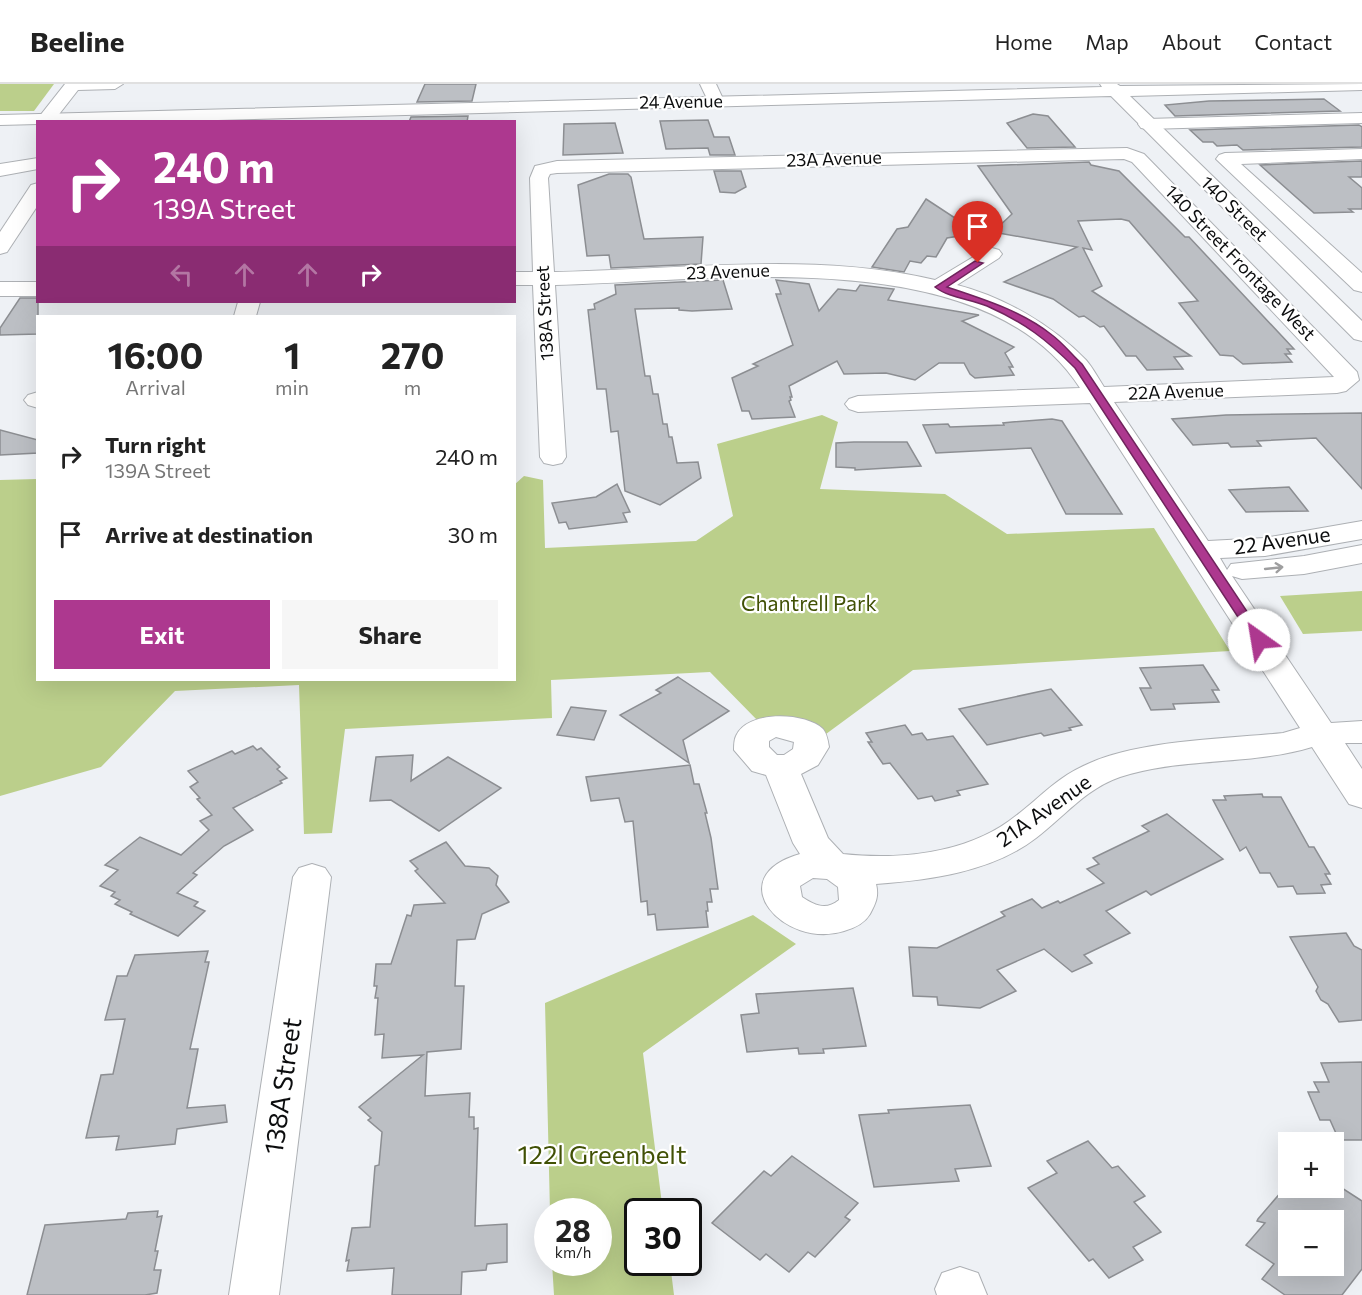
<!DOCTYPE html>
<meta charset="utf-8">
<style>
body{margin:0;font-family:Commissioner,sans-serif;background:#f6f6f6;color:#222;height:100vh;display:flex;flex-direction:column;font-size:22px;white-space:nowrap}
*{box-sizing:border-box;margin:0}
p{font-size:20px;color:#767676}
.icon{flex:none;width:33px;height:33px;fill:none;stroke:currentColor;stroke-width:2;stroke-linecap:round;stroke-linejoin:round}
.map{position:relative;flex:1;overflow:hidden}
.side{position:absolute;left:36px;top:231px;width:480px;height:366px;display:flex;flex-direction:column;background:#fff;border-radius:0px;box-shadow:0 6px 24px #0002}
.side>*{flex:none}
.banner{position:absolute;left:36px;top:36px;width:480px;height:183px;border-radius:0px;box-shadow:0 6px 24px #0002;background:#ad388f;color:#fff;overflow:hidden}
.controls{position:absolute;left:1278px;top:1048px;display:grid;gap:12px}
.controls a{display:grid;place-items:center;width:66px;height:66px;border-radius:0px;background:#fff;box-shadow:0 6px 24px #0002;font-size:30px}
.speed{position:absolute;left:534px;top:1114px;display:flex;gap:12px;font-size:30px;font-weight:700;text-align:center}
.speed>*{display:grid;place-content:center;width:78px;height:78px;border-radius:50%;background:#fff;box-shadow:0 6px 24px #0002;line-height:1}
.speed small{font-size:15px;font-weight:400}
.speed .limit{border:3px solid #111;border-radius:9px;background:#fff;color:#111}
.pin{position:absolute;display:grid;place-items:center;width:51px;height:51px;color:#fff;margin:-62px -26px;border-radius:50% 50% 50% 0;rotate:-45deg;box-shadow:0 0 6px #0007}
.pin .icon{rotate:45deg}
.me{position:absolute;width:66px;margin:-33px;rotate:328deg;stroke-linejoin:round;filter:drop-shadow(0 0 4px #0008)}
.turn{display:flex;align-items:center;gap:21px;height:126px;padding:0 18px;font-size:27px}
.turn .icon{width:78px;height:78px;stroke-width:2.5}
.turn b{display:block;font-size:42px;line-height:51px}
.lanes{display:flex;align-items:center;height:57px;padding:0 18px;background:#0003;justify-content:center;gap:30px;direction:ltr}
.lanes .off{opacity:.35}
.eta{display:flex;justify-content:space-evenly;align-items:center;height:102px;text-align:center}
.eta b{font-size:36px;font-weight:700;line-height:42px}
.primary-button{display:flex;gap:12px;margin-top:auto;padding:12px 18px}
.primary-button a{flex:1;height:69px;border-radius:0px;background:#ad388f;color:#fff;font-size:24px;font-weight:700;line-height:69px;text-align:center}
.primary-button a+a{background:#f6f6f6;color:#222}
ul{padding:0;list-style:none}
li{display:flex;align-items:center;gap:18px;height:78px;padding:0 18px}
li div{flex:1}
li b{display:block;font-size:22px}
li em{font-style:normal}
header{display:flex;align-items:center;gap:36px;box-sizing:border-box;height:84px;padding:0 30px;background:#fff;border-bottom:2px solid #e0e0e0}
header strong{font-size:28px}
nav{display:flex;gap:33px;margin-inline-start:auto;font-size:21px}
.map>svg:first-child{display:block}
.green{fill:#bbcf8b}
.building{fill:#bcbfc4;stroke:#8c8e92;stroke-width:1.5;fill-rule:evenodd}
.lines{fill:none;stroke-linecap:round;stroke-linejoin:round}
.minor-casing{stroke:#adb0b4;stroke-width:2}
.major-casing{stroke:#adb0b4;stroke-width:2}
.minor{fill:#fff;fill-rule:evenodd}
.major{fill:#fff;fill-rule:evenodd}
.oneway{stroke:#9e9e9f}
.route{fill:#ad388f;stroke:#70245d;stroke-width:1.5}
.labels{text-anchor:middle;stroke-width:4.5;stroke-linejoin:round;paint-order:stroke}
.far-street-label{font-size:18px;fill:#0c0d0e;stroke:#fff}
.street-label{font-size:21px;fill:#0c0d0e;stroke:#fff}
.park-label{font-size:21px;fill:#415105;stroke:#fff}
.near-street-label{font-size:26px;fill:#0c0d0e;stroke:#fff}
.near-park-label{font-size:26px;fill:#415105;stroke:#fff}
</style>
<header>
<strong>Beeline</strong>
<nav><a>Home</a><a>Map</a><a>About</a><a>Contact</a></nav>
</header>
<div class="map">
<svg width="1362" height="1211" viewBox="0 0 1362 1211">
<rect width="100%" height="100%" fill="#eef1f5"/>
<!-- green -->
<g class="green">
<polygon points="0,0 54,0 34,27 0,27"/>
<polygon points="822,331 838,338 820,405 945,410 1007,450 1154,444 1230,567 913,586 826,650 814,643 760,639 710,588 551,596 552,634 345,645 332,749 304,750 299,601 175,607 101,683 0,712 0,396 37,395 38,596 514,596 514,401 524,392 543,396 545,464 696,457 733,432 717,360"/>
<polygon points="1362,507 1362,547 1303,550 1280,512"/>
<polygon points="753,831 796,860 643,969 663,1128 638,1128 638,1179 670,1179 674,1211 554,1211 552,1179 598,1179 598,1128 550,1128 545,919"/>
</g>
<!-- building -->
<g class="building">
<polygon points="425,0 476,0 472,17 417,18"/>
<polygon points="1324,15 1340,27 1175,32 1165,21 1209,17"/>
<polygon points="1033,30 1048,32 1075,63 1027,64 1007,39"/>
<polygon points="468,32 467,38 409,38 411,33"/>
<polygon points="708,36 714,53 729,53 735,71 710,71 708,64 666,65 660,37"/>
<polygon points="615,39 623,69 563,71 564,40"/>
<polygon points="1359,41 1362,43 1362,63 1243,66 1237,61 1217,62 1213,58 1203,58 1190,46"/>
<polygon points="1362,77 1362,93 1349,93 1362,104 1362,125 1349,125 1353,128 1314,129 1260,81"/>
<polygon points="1089,78 1091,81 1119,87 1185,153 1189,153 1294,265 1287,265 1291,270 1285,270 1292,278 1243,280 1233,272 1220,271 1179,219 1198,217 1129,137 1121,135 1078,137 1092,166 1083,164 1102,202 1092,207 1191,272 1174,273 1183,285 1147,286 1136,272 1126,272 1104,242 1100,243 1084,232 1079,233 1053,215 1004,198 1077,163 993,148 1012,130 978,82"/>
<polygon points="714,87 741,87 746,103 735,109 720,108"/>
<polygon points="609,90 628,90 631,93 644,155 703,153 701,180 611,184 609,171 587,172 578,101"/>
<polygon points="926,115 978,149 947,154 936,173 927,172 921,179 910,177 904,188 872,183 897,145 908,143"/>
<polygon points="723,196 732,225 692,227 679,226 679,224 635,225 645,292 650,292 653,310 658,310 663,340 667,340 669,353 672,353 677,379 698,378 701,394 660,421 625,407 618,347 611,348 606,305 597,305 588,226 595,225 594,220 616,210 615,201"/>
<polygon points="776,196 809,200 819,227 838,205 856,207 860,201 894,205 888,216 979,231 962,237 1014,263 1005,269 1013,283 1009,283 1014,291 975,294 970,290 964,279 939,279 915,296 886,289 844,290 837,277 789,302 792,313 790,313 791,316 789,317 795,333 752,335 749,327 742,327 732,294 758,282 753,280 793,261 776,210 781,210"/>
<polygon points="20,214 38,214 38,250 0,251 0,244"/>
<polygon points="1362,329 1362,405 1316,354 1257,357 1261,362 1231,363 1228,359 1193,361 1172,335 1226,331"/>
<polygon points="1052,335 1062,337 1122,430 1066,430 1031,364 936,369 923,341 948,340 950,343 1004,341 1003,339 1012,338"/>
<polygon points="0,346 38,356 38,369 0,371"/>
<polygon points="854,358 907,358 921,382 855,386 855,384 836,383 836,359"/>
<polygon points="617,400 630,428 623,429 627,438 569,445 566,438 559,439 552,419 596,413"/>
<polygon points="1289,403 1308,427 1246,428 1229,406"/>
<polygon points="1203,581 1219,606 1212,606 1219,618 1173,620 1175,625 1151,626 1140,604 1151,604 1140,584"/>
<polygon points="678,593 729,627 683,656 689,679 620,631 661,609 656,606"/>
<polygon points="1051,605 1082,641 1069,644 1071,646 1044,652 1041,649 987,661 959,625"/>
<polygon points="571,623 606,627 594,656 557,651"/>
<polygon points="905,641 912,651 922,649 927,656 953,652 988,700 957,707 960,711 935,717 932,712 918,715 890,679 883,680 868,658 872,658 866,649"/>
<polygon points="253,662 257,666 261,664 280,683 277,685 287,694 280,697 282,699 233,724 253,746 224,762 193,789 197,791 177,809 198,818 194,822 205,827 178,852 130,830 132,828 115,820 120,816 111,812 115,808 100,802 118,786 105,781 140,753 181,771 209,746 200,737 212,731 197,715 200,714 190,703 198,698 188,687 232,667 235,670"/>
<polygon points="413,671 411,697 448,673 501,704 439,747 391,716 370,717 376,673"/>
<polygon points="690,681 694,700 699,700 707,729 705,729 711,754 718,805 710,805 712,818 707,818 708,827 706,827 708,843 657,846 655,830 648,831 647,817 641,818 633,737 625,738 619,714 591,717 586,693"/>
<polygon points="1262,710 1263,713 1281,713 1309,763 1314,763 1330,790 1325,790 1331,800 1321,801 1325,809 1297,810 1293,802 1278,803 1270,789 1260,789 1246,763 1240,767 1213,716 1226,716 1224,712"/>
<polygon points="1167,730 1223,775 1151,811 1146,807 1106,827 1130,849 1084,871 1092,879 1072,888 1044,865 997,886 1016,907 980,924 938,921 937,913 913,912 909,863 937,864 1005,832 1001,828 1032,815 1042,824 1058,817 1060,819 1104,799 1087,785 1099,780 1093,774 1149,747 1142,742"/>
<polygon points="446,758 465,782 489,784 498,792 496,801 509,818 482,830 475,855 457,856 455,902 464,902 461,965 427,968 425,1012 470,1009 469,1033 474,1033 474,1045 478,1044 475,1142 507,1140 507,1178 487,1180 486,1186 462,1188 461,1211 392,1211 394,1184 347,1187 349,1176 346,1177 352,1144 370,1143 375,1082 379,1081 382,1048 368,1036 371,1034 359,1023 423,971 382,974 384,950 375,951 378,914 375,914 377,902 374,902 376,880 391,880 407,831 411,832 414,821 445,819 415,787 418,785 410,777"/>
<polygon points="1346,849 1354,862 1362,866 1362,936 1339,938 1328,920 1321,916 1316,907 1318,903 1290,853"/>
<polygon points="208,867 205,878 209,878 190,965 198,965 187,1024 225,1021 227,1038 177,1045 175,1060 116,1066 119,1052 86,1054 101,991 113,990 125,935 105,936 117,892 127,892 135,871"/>
<polygon points="853,904 866,962 823,965 824,969 799,970 798,964 747,968 741,931 759,929 756,910"/>
<polygon points="1362,978 1362,1056 1339,1056 1330,1036 1320,1036 1308,1008 1319,1008 1314,998 1329,998 1321,979"/>
<polygon points="970,1021 991,1082 955,1085 959,1097 874,1103 859,1031 889,1029 888,1026"/>
<polygon points="1088,1057 1112,1084 1118,1082 1145,1112 1134,1118 1161,1148 1133,1163 1143,1176 1109,1194 1093,1175 1089,1177 1028,1104 1057,1089 1047,1077"/>
<polygon points="792,1072 858,1119 845,1133 850,1136 815,1173 808,1168 789,1188 766,1170 760,1176 712,1139 764,1087 771,1092"/>
<path d="M1288,1100V1104H1342L1362,1117V1185L1342,1211H1285L1262,1195L1274,1180L1246,1161L1265,1139L1257,1137L1258,1135ZM1288,1137H1334V1182H1288Z"/>
<polygon points="158,1127 157,1133 162,1132 155,1167 158,1167 154,1186 161,1186 157,1209 145,1211 27,1211 45,1141 126,1135 128,1129"/>
</g>
<g class="lines">
<defs>
<g id="minor">
<polygon points="65,0 123,0 115,5 78,6 53,38 38,38 38,41 35,38"/>
<polygon points="700,0 716,0 724,17 722,21 710,21"/>
<polygon points="1362,29 1362,39 1147,45 1141,44 1138,40 1141,36 1147,35"/>
<path d="M1127,64L1144,70L1357,288L1359,296L1346,307L1337,309L1114,318L1208,457L1265,454L1362,437V455L1265,472L1220,474L1227,486L1231,480L1304,472L1362,461V479L1304,490L1242,495L1232,492L1331,639L1362,637V659H1345L1362,685V724L1349,720L1312,663C1250,682 1181,673 1120,693C1085,705 1064,733 1036,754C992,788 929,796 876,800C879,812 876,819 870,830C864,840 854,844 844,847C784,866 719,793 800,770L793,759L766,691L752,687L734,666C734,662 734,656 736,652C747,626 805,628 823,645C827,650 828,657 829,663L818,681L801,690L828,754L843,770C898,776 963,770 1009,737C1039,716 1054,694 1090,679C1142,656 1226,655 1283,649L1300,644L1090,319L858,328L849,325L845,320L849,315L858,312L1080,304C984,155 708,198 555,201L566,373L562,379L553,381L544,379L540,373L533,201H514V188H533L530,94L535,82L557,77ZM1124,75L1132,78L1334,293L1104,303C1098,294 1093,284 1086,276C1052,241 1004,213 957,201L999,174L1002,170L999,166L992,164L985,166L935,196C813,167 679,186 554,188L548,94L550,90L557,89ZM776,653L794,658L793,665L784,671H777L769,663V657ZM813,794L827,795L838,803L839,816C826,827 814,821 802,813L800,802Z"/>
<polygon points="1362,65 1362,75 1241,80 1362,189 1362,208 1354,206 1216,75 1219,71 1225,69"/>
<polygon points="38,74 38,85 0,92 0,80"/>
<polygon points="38,99 38,121 7,168 0,170 0,148 31,101"/>
<rect x="0" y="198" width="38" height="14"/>
<polygon points="238,218 260,218 256,232 234,232"/>
<polygon points="38,308 38,324 28,321 24,316 28,311"/>
<polygon points="312,780 325,784 331,793 279,1211 229,1211 293,793 299,784"/>
<polygon points="960,1183 978,1189 987,1211 937,1211 935,1205 942,1189"/>
</g>
<polygon id="major" points="1100,0 1117,0 1120,2 1362,0 1362,6 1130,12 1362,237 1362,257 1354,255 1111,12 142,38 38,38 38,40 0,41 0,31 1102,3"/>
</defs>
<!-- minor casing -->
<use href="#minor" class="minor-casing"/>
<!-- major casing -->
<use href="#major" class="major-casing"/>
<!-- minor -->
<use href="#minor" class="minor"/>
<!-- major -->
<use href="#major" class="major"/>
</g>
<!-- one-way arrows -->
<defs><path id="oneway-shaft" d="M-6 0H5M1.5-3L5.5 0L1.5 3" fill="none" stroke-width="1.6" stroke-linecap="round" stroke-linejoin="round" transform="scale(1.5)"/></defs>
<use class="oneway" href="#oneway-shaft" transform="translate(1274 484) rotate(-6)"/>
<!-- route -->
<path class="route" d="M975,177L983,179L947,203C983,215 1022,227 1052,251C1063,259 1072,271 1082,280L1266,556L1264,559H1255L1253,556L1075,284C1046,255 1025,239 987,222C971,215 949,214 935,203Z"/>
<g class="labels">
<!-- far-street labels -->
<g class="far-street-label">
<text transform="translate(681 18) rotate(-1)" y="6">24 Avenue</text>
<text transform="translate(834 75) rotate(-2)" y="6">23A Avenue</text>
<text transform="translate(1234 125) rotate(44)" y="6">140 Street</text>
<text transform="translate(1240 179) rotate(46)" y="6">140 Street Frontage West</text>
<text transform="translate(728 188) rotate(-2)" y="6">23 Avenue</text>
<text transform="translate(545 229) rotate(-93)" y="6">138A Street</text>
<text transform="translate(1176 308) rotate(-2)" y="6">22A Avenue</text>
</g>
<!-- street labels -->
<g class="street-label">
<text transform="translate(1282 457) rotate(-8)" y="7">22 Avenue</text>
<text transform="translate(1044 727) rotate(-35)" y="7">21A Avenue</text>
</g>
<!-- park labels -->
<g class="park-label">
<text x="809" y="527">Chantrell Park</text>
</g>
<!-- near-street labels -->
<g class="near-street-label">
<text transform="translate(283 1002) rotate(-82)" y="9">138A Street</text>
</g>
<!-- near-park labels -->
<g class="near-park-label">
<text x="602" y="1080">122l Greenbelt</text>
</g>
</g>
</svg>
<div class="controls">
<a>+</a>
<a>−</a>
</div>
<div class="speed"><div>28<small>km/h</small></div><div class="limit">30</div></div>
<div class="pin" style="left:978px;top:179px;background:#d93025"><svg class="icon" aria-label="arrive" viewBox="0 0 24 24"><path d="M6 21V4h12l-3 4 3 4H6"/></svg></div>
<svg class="me" style="left:1259px;top:556px" viewBox="-20 -20 40 40"><circle r="19" fill="#fff"/><path d="M0-13L10 11 0 6-10 11z" fill="#ad388f"/></svg>
<div class="banner">
<div class="turn"><svg class="icon" aria-label="right" viewBox="0 0 24 24"><path d="M7 20v-9h11M14 6l5 5-5 5"/></svg><div><b>240 m</b>139A Street</div></div>
<div class="lanes"><svg class="icon off" aria-label="left" viewBox="0 0 24 24"><path d="M17 20v-9H6M10 6l-5 5 5 5"/></svg><svg class="icon off" aria-label="ahead" viewBox="0 0 24 24"><path d="M12 20V5M6 11l6-6 6 6"/></svg><svg class="icon off" aria-label="ahead" viewBox="0 0 24 24"><path d="M12 20V5M6 11l6-6 6 6"/></svg><svg class="icon" aria-label="right" viewBox="0 0 24 24"><path d="M7 20v-9h11M14 6l5 5-5 5"/></svg></div>
</div>
<section class="side">
<div class="eta">
<div><b>16:00</b><p>Arrival</p></div>
<div><b>1</b><p>min</p></div>
<div><b>270</b><p>m</p></div>
</div>
<ul>
<li><svg class="icon" aria-label="right" viewBox="0 0 24 24"><path d="M7 20v-9h11M14 6l5 5-5 5"/></svg><div><b>Turn right</b><p>139A Street</p></div><em>240 m</em></li>
<li><svg class="icon" aria-label="arrive" viewBox="0 0 24 24"><path d="M6 21V4h12l-3 4 3 4H6"/></svg><div><b>Arrive at destination</b></div><em>30 m</em></li>
</ul>
<div class="primary-button"><a>Exit</a><a>Share</a></div>
</section>
</div>
